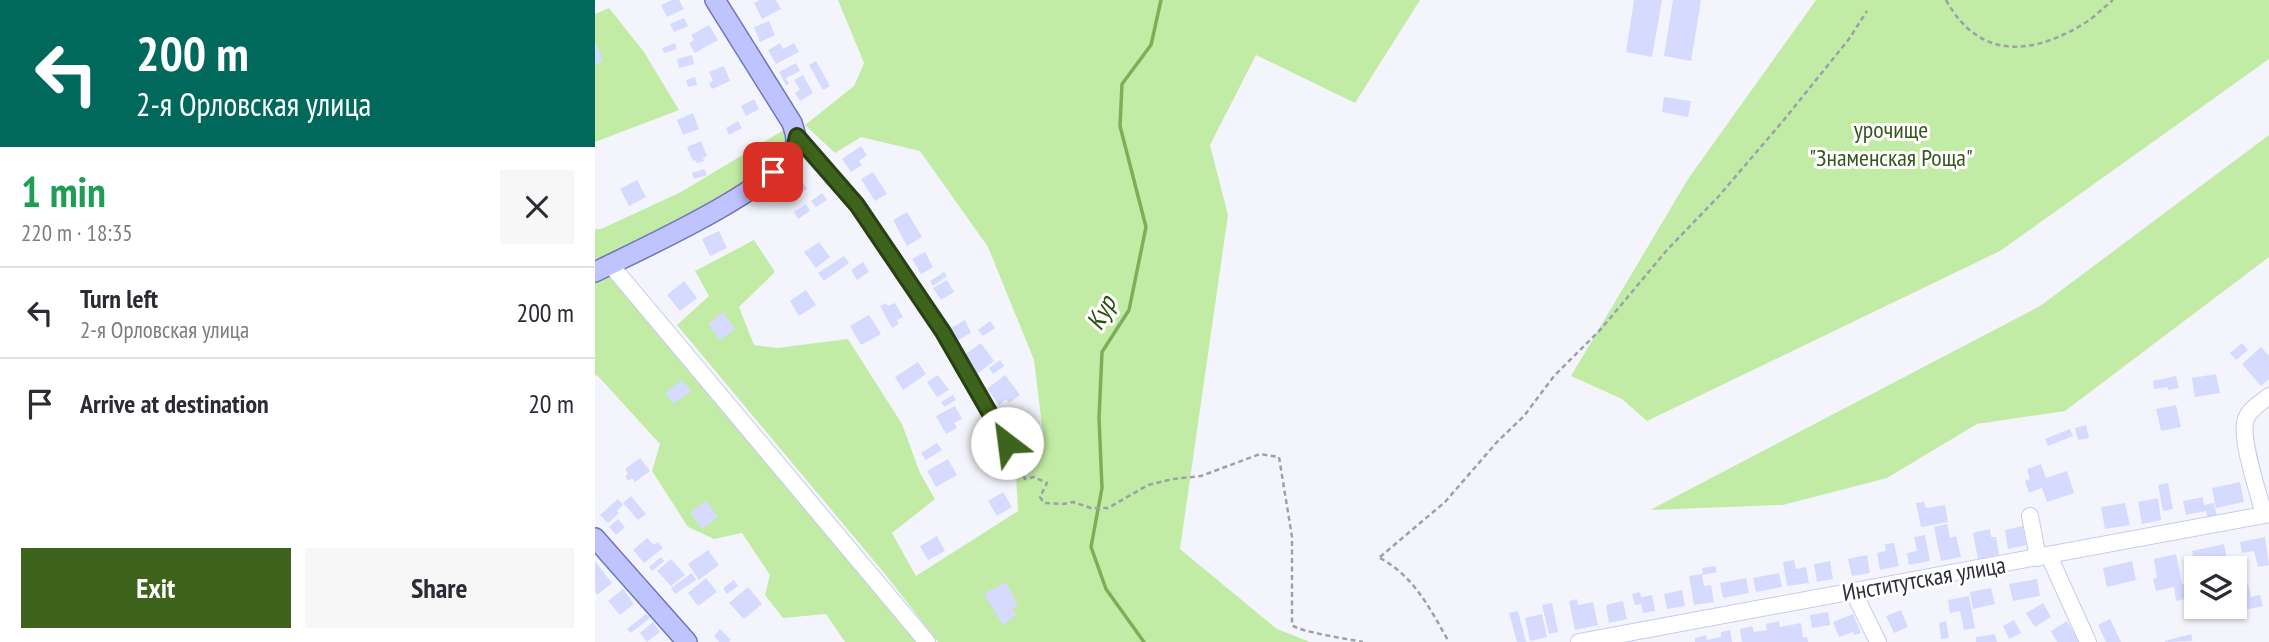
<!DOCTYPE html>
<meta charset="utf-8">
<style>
body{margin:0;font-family:"PT Sans Narrow",sans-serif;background:#f7f7f7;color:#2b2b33;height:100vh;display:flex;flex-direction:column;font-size:26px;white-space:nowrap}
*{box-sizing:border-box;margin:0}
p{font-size:23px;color:#7c7c81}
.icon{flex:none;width:38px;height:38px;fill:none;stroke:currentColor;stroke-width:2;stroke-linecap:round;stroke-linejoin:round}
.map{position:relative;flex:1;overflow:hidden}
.sheet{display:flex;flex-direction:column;background:#fff;width:595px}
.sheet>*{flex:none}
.guide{background:#00695c;color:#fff;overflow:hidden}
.tools{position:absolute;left:1589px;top:556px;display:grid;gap:14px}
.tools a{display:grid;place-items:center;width:63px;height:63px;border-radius:0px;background:#fff;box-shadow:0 2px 5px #0004;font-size:35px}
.pin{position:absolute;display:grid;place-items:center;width:60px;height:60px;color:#fff;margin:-30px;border-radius:14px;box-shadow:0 4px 10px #0006}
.me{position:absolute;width:77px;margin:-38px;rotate:330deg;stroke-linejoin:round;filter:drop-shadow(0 0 5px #0008)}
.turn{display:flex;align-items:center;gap:24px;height:147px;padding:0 21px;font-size:32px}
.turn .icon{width:91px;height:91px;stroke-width:2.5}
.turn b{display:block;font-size:49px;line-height:60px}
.round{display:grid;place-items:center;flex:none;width:74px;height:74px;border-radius:0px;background:#f7f7f7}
.head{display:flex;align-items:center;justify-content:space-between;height:119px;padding:0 21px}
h1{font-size:42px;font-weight:700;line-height:52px;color:#1e9e55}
.cta{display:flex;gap:14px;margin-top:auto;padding:14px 21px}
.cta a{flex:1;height:80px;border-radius:0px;background:#3d631c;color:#fff;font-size:28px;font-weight:700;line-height:80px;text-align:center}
.cta a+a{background:#f7f7f7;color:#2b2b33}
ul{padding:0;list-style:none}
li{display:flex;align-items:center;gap:21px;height:91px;padding:0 21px;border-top:2px solid #e1e1e2}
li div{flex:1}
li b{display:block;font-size:26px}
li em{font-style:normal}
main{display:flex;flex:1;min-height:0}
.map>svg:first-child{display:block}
.green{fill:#c2eca5}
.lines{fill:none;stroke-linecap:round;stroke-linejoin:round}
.stream{stroke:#7eae58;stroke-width:3.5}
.building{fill:#d5dafe}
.minor-casing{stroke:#c6caee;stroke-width:18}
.major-casing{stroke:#7175ba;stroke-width:22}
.path{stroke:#9e9fa9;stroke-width:2.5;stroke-dasharray:5 3.5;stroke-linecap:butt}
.minor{stroke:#fff;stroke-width:16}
.major{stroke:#bfc3fe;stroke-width:19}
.route-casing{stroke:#284012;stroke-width:18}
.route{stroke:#3d631c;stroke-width:12}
.labels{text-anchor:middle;stroke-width:6;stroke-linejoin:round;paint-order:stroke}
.park-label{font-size:24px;fill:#37561b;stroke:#fff}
.street-label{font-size:24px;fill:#2d2f3d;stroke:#fff}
.water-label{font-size:26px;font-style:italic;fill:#2d4c10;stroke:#fff}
</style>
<main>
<section class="sheet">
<div class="guide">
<div class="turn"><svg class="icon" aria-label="left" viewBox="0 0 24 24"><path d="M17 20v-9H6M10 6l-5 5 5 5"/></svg><div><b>200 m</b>2-я Орловская улица</div></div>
</div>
<div class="head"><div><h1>1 min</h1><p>220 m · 18:35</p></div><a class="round"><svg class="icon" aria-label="close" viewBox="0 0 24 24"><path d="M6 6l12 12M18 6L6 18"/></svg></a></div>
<ul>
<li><svg class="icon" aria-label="left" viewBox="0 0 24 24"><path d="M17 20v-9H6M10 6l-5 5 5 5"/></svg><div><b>Turn left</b><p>2-я Орловская улица</p></div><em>200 m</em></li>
<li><svg class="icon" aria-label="arrive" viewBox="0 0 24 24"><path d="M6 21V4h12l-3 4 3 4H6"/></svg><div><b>Arrive at destination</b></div><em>20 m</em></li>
</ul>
<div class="cta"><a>Exit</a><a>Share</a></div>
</section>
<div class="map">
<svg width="1674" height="642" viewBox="0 0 1674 642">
<rect width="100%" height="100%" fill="#f4f5fc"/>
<!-- green -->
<g class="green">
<polygon points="243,0 825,0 760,103 661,55 615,145 633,215 585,549 682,629 715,642 343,642 290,574 82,325 114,296 100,271 159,240 180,272 144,307 159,345 182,348 253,339 307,424 325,473 340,499 297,533 321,576 423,511 420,456 438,435 448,434 439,360 393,247 325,151 266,137 240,153 210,125 259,86 269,63"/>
<polygon points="1221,0 1674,0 1674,59 1405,251 1052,421 1027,399 976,376 1093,179"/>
<polygon points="14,8 49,52 84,110 0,142 0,14"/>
<polygon points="192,128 194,143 157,182 0,266 0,229 6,229 86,192"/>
<polygon points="1674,135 1674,257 1470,411 1382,424 1292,478 1188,505 1055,510 1445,306"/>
<polygon points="16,274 67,339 151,436 322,642 250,642 231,614 188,618 170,595 175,575 147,533 119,539 93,527 57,471 65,444 2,375 0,376 0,281"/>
</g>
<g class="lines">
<!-- stream -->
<polyline class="stream" points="549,642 511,589 496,547 507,488 504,418 507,352 534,310 551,227 525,126 527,84 556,45 566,0"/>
</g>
<!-- building -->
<g class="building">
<polygon points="77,0 84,0 89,9 72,17 66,5"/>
<polygon points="165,0 181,0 186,9 167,19 159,3"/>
<polygon points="1039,0 1067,0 1057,57 1031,52"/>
<polygon points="1078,0 1106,0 1096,61 1069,56"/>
<polygon points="89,18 93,26 79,32 75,24"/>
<polygon points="174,21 180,35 165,42 159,27"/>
<polygon points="114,25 123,40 100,53 94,43 99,40 96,35"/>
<polygon points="0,40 8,61 0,64"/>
<polygon points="80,43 82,49 69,53 67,48"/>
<polygon points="185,43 188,49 199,43 204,52 181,64 173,50"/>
<polygon points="97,55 99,64 84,68 82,59"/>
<polygon points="221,61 235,86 228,90 214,65"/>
<polygon points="201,63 205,71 191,78 194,84 191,85 184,72"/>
<polygon points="129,66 135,81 117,89 114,83 118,81 114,72"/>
<polygon points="208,75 218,93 205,101 200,93 205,90 199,80"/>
<polygon points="100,77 102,85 93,87 91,80"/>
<polygon points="1069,97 1096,101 1093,117 1067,112"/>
<polygon points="159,99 164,109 151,116 146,106"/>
<polygon points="98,113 104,129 88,135 82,120"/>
<polygon points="143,121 147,128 134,135 131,128"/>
<polygon points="106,141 112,156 108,158 109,161 102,163 100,160 98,161 92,147"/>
<polygon points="266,146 272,155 264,161 267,165 256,172 247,159"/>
<polygon points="109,169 112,175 99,179 97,173"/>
<polygon points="278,172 292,194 280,201 266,179"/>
<polygon points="205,177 212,189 198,198 191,186"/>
<polygon points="42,180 51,197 34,206 25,189"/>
<polygon points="227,193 232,200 221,207 216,201"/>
<polygon points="211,204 215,211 203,219 199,212"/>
<polygon points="312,212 327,237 312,246 298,220"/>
<polygon points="124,231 132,248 115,256 107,239"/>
<polygon points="224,242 235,257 221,268 209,252"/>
<polygon points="330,252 338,267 326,274 317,259"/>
<polygon points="249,256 254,263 229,281 223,273"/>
<polygon points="268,262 274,272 262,280 256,270"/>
<polygon points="349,272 352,276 338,286 335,281"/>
<polygon points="352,280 359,292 346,300 338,288"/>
<polygon points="89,281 102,298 85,311 72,295"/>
<polygon points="211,290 221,305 204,316 195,301"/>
<polygon points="291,303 293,306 300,303 308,317 302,320 304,324 297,328 285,306"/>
<polygon points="128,312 140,329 125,340 113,324"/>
<polygon points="274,315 286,334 266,345 255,326"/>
<polygon points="370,320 376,333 363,340 356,328"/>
<polygon points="395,321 400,328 388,336 383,330"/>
<polygon points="386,343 399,361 382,374 368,356"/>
<polygon points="1647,343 1653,350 1641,360 1635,353"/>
<polygon points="1666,347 1674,356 1674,379 1666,386 1647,364"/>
<polygon points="405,360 409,366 398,374 394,368"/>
<polygon points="323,362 331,374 308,390 300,377"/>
<polygon points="1621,374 1625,393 1600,397 1597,378"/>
<polygon points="343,375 354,390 342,397 332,382"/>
<polygon points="410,375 425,395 414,403 411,399 404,405 392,389"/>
<polygon points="1581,376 1584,388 1573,390 1573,387 1559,389 1558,381"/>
<polygon points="87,380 96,391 79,404 70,393"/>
<polygon points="358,395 361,400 349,407 346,402"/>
<polygon points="1581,405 1586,427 1566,431 1561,409"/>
<polygon points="360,406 367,419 359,423 362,428 351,434 341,416"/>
<polygon points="422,416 430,428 423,433 415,421"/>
<polygon points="1491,425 1494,438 1483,440 1480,428"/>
<polygon points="1475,429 1478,436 1453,446 1450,439"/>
<polygon points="342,443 347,450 331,460 326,453"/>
<polygon points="45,458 55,471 40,482 37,478 33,481 30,476 33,474 30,469"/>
<polygon points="353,459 362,475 341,487 332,471"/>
<polygon points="1446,464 1451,478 1472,471 1479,493 1452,502 1447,488 1434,493 1430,481 1435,479 1432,469"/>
<polygon points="1645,482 1649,502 1621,508 1617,488"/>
<polygon points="1573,483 1578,509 1568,511 1563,485"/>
<polygon points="408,492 417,507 402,516 393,501"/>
<polygon points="36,496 51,514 43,520 28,503"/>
<polygon points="1608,497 1609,505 1619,503 1622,517 1613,519 1611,511 1591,515 1588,501"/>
<polygon points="1563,498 1566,520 1547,524 1543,502"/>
<polygon points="23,499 28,505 22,511 24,513 13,523 5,515"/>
<polygon points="111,501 123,517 107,529 95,512"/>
<polygon points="1329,502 1331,508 1350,505 1353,522 1326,527 1321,503"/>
<polygon points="1530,503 1535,525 1510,529 1506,507"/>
<polygon points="23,519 30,527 21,535 14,527"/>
<polygon points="1352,524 1355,538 1361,536 1366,557 1346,561 1339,527"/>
<polygon points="1428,526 1431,545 1413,549 1410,530"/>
<polygon points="1395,529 1396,537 1401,537 1404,555 1383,559 1378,533"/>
<polygon points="1330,535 1335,561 1314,565 1312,553 1322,551 1319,537"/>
<polygon points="342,536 350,551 333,560 325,546"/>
<polygon points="1670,537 1674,565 1663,567 1659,551 1647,553 1645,542"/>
<polygon points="52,538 59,545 63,542 68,548 49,563 38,550"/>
<polygon points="1299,543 1304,566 1285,570 1282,553 1291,551 1290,544"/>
<polygon points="1629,544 1634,568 1601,569 1597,551"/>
<polygon points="113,550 124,565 104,580 93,564"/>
<polygon points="1581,554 1587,584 1591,583 1594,598 1581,601 1579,587 1561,591 1558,579 1562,578 1559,559"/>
<polygon points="1272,555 1275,573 1257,576 1253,559"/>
<polygon points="66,557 69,561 57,571 54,567"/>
<polygon points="76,559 90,575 76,586 62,571"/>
<polygon points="1199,560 1201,569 1211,567 1214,583 1192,586 1188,562"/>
<polygon points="0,561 17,583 2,595 0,591"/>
<polygon points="1235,561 1238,579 1222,582 1219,564"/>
<polygon points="1537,561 1541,580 1512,587 1508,568"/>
<polygon points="1120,566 1122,572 1108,575 1107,568"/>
<polygon points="97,573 101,580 80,594 76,588"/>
<polygon points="1184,573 1187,587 1161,592 1158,578"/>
<polygon points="1107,574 1109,586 1116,585 1119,602 1099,605 1094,576"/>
<polygon points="111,578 122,592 103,606 93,593"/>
<polygon points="1151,578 1154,593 1128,598 1125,583"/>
<polygon points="1442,579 1445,596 1418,601 1414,584"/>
<polygon points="139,580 143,586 132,594 128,588"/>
<polygon points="411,582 423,605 417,608 421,615 408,625 389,594"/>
<polygon points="1643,584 1644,586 1653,584 1656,597 1665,595 1668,606 1639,612 1640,585"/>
<polygon points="153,587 167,604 149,619 134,603"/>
<polygon points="1396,588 1400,604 1378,609 1375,592"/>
<polygon points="28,589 39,604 25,615 13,601"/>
<polygon points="1087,590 1090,606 1072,609 1069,594"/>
<polygon points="1045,592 1046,597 1057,595 1060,611 1048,613 1046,604 1040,605 1037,594"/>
<polygon points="1374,596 1380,628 1369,630 1365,611 1355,613 1353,600"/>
<polygon points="982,599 983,605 998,602 1003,625 980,630 974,601"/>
<polygon points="1028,601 1032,619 1014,623 1011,605"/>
<polygon points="957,603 963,632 954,634 947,605"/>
<polygon points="1448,603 1456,617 1440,627 1431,613"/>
<polygon points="1306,610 1313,627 1299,633 1291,616"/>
<polygon points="923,611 931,642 922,642 914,613"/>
<polygon points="1233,612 1235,625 1217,628 1215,615"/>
<polygon points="51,614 55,618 36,633 32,629"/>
<polygon points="947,614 952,637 935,641 930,618"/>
<polygon points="1258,614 1266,633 1259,635 1258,632 1244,637 1238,622"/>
<polygon points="1515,619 1526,642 1511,642 1503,625"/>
<polygon points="1419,620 1426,633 1414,639 1408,626"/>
<polygon points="1184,621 1185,627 1206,623 1208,637 1212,637 1213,642 1147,642 1145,629 1157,626 1159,632 1172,630 1171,624"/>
<polygon points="1351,621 1354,638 1346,639 1344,623"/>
<polygon points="1472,621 1484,642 1462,642 1456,631"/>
<polygon points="58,622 65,632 52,642 45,633"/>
<polygon points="125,629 136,640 134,642 124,642 119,636"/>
<polygon points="1135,630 1137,642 1100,642 1100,638 1111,635 1112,640 1126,637 1126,632"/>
<polygon points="1400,634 1402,642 1381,642 1381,637"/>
<polygon points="1596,634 1598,641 1570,642 1570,641"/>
</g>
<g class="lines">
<defs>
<g id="minor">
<polyline points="202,136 262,205 348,332 412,443"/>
<polyline points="15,264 332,642"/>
<path d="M1669,515C1664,494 1644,437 1651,419C1654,409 1666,403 1674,396"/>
<polyline points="1435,516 1443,558"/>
<polyline points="1454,556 1493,642"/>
<polyline points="1258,591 1283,642"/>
<polyline points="984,642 1674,514"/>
</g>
<g id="major">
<path d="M0,272C42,251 182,188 199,149C203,140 200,132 197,123L120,0"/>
<polyline points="0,538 92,642"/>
</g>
</defs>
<!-- minor casing -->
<use href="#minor" class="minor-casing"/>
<!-- major casing -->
<use href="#major" class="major-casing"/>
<!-- path -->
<g class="path">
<path d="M1351,0C1385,62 1440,55 1493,21C1502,15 1509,7 1518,0"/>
<path d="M417,453L430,479L439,477L452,483L445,497L449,503L468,504L478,502L496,508H513L553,485L578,479L606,476L665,454L684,457L697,537V625C705,632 753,639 768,642"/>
<polyline points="785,557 850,502 902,442 929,416 959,376 1006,329 1072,250 1123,197 1188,121 1254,39 1272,11"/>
<path d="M785,558C820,577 835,609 854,642"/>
</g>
<!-- minor -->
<use href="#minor" class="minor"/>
<!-- major -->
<use href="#major" class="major"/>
</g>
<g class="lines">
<defs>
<path id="route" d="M178,172C191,161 199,153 202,136L262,205L348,332L412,443"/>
</defs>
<!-- route casing -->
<use href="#route" class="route-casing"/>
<!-- route -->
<use href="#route" class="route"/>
</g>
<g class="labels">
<!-- park labels -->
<g class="park-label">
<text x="1296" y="138">урочище<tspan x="1296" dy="28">"Знаменская Роща"</tspan></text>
</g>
<!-- street labels -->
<g class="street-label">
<text transform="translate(1329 579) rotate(-10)" y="8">Институтская улица</text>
</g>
<!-- water labels -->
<g class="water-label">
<text transform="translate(506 313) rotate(-62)" y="9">Кур</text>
</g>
</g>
</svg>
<div class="tools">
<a><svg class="icon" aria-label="layers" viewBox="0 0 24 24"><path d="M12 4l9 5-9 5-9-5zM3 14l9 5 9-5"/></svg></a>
</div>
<div class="pin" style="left:178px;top:172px;background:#d93025"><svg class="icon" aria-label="arrive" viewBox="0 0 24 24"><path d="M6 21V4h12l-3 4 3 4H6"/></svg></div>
<svg class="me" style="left:412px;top:443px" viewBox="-20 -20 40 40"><circle r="19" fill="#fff"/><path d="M0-13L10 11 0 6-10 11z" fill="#3d631c"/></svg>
</div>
</main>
